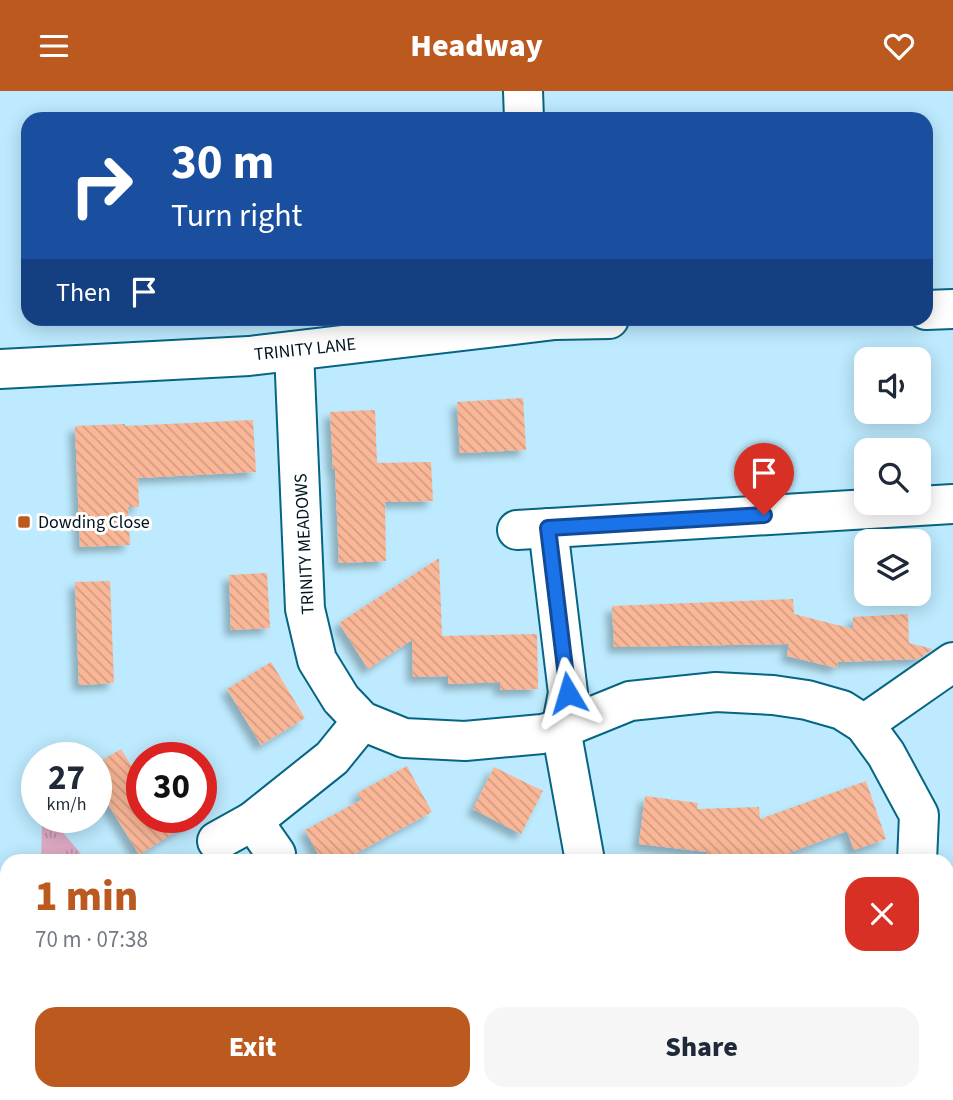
<!DOCTYPE html>
<meta charset="utf-8">
<style>
body{margin:0;font-family:"Source Sans 3",sans-serif;background:#f6f6f7;color:#1f2937;height:100vh;display:flex;flex-direction:column;font-size:26px;white-space:nowrap}
*{box-sizing:border-box;margin:0}
p{font-size:23px;color:#747a83}
.icon{flex:none;width:38px;height:38px;fill:none;stroke:currentColor;stroke-width:2;stroke-linecap:round;stroke-linejoin:round}
.map{position:relative;flex:1;overflow:hidden}
.side{position:absolute;left:0px;top:763px;width:954px;height:247px;display:flex;flex-direction:column;background:#fff;border-radius:21px 21px 0 0;box-shadow:0 4px 18px #0003}
.side>*{flex:none}
.banner{position:absolute;left:21px;top:21px;width:912px;height:214px;border-radius:21px;box-shadow:0 4px 18px #0003;background:#1a4fa0;color:#fff;overflow:hidden}
.tools{position:absolute;left:854px;top:256px;display:grid;gap:14px}
.tools a{display:grid;place-items:center;width:77px;height:77px;border-radius:14px;background:#fff;box-shadow:0 4px 18px #0003;font-size:35px}
.speed{position:absolute;left:21px;top:651px;display:flex;gap:14px;font-size:35px;font-weight:700;text-align:center}
.speed>*{display:grid;place-content:center;width:91px;height:91px;border-radius:50%;background:#fff;box-shadow:0 4px 18px #0003;line-height:1}
.speed small{font-size:18px;font-weight:400}
.speed .limit{border:10px solid #d22;background:#fff;color:#111}
.pin{position:absolute;display:grid;place-items:center;width:60px;height:60px;color:#fff;margin:-72px -30px;border-radius:50% 50% 50% 0;rotate:-45deg;box-shadow:0 0 7px #0007}
.pin .icon{rotate:45deg}
.me{position:absolute;width:77px;margin:-38px;rotate:353deg;stroke-linejoin:round;filter:drop-shadow(0 0 5px #0008)}
.turn{display:flex;align-items:center;gap:24px;height:147px;padding:0 35px;font-size:32px}
.turn .icon{width:91px;height:91px;stroke-width:2.5}
.turn b{display:block;font-size:49px;line-height:60px}
.then{display:flex;align-items:center;height:66px;padding:0 35px;background:#0003;gap:14px;font-size:26px}
.round{display:grid;place-items:center;flex:none;width:74px;height:74px;border-radius:21px;background:#f6f6f7}
.headline{display:flex;align-items:center;justify-content:space-between;height:119px;padding:0 35px}
h1{font-size:42px;font-weight:800;line-height:52px;color:#bb591e}
.primary-button{display:flex;gap:14px;margin-top:auto;padding:14px 35px}
.primary-button a{flex:1;height:80px;border-radius:21px;background:#bb591e;color:#fff;font-size:28px;font-weight:800;line-height:80px;text-align:center}
.primary-button a+a{background:#f6f6f7;color:#1f2937}
header{display:flex;justify-content:space-between;align-items:center;height:91px;padding:0 35px;background:#bb591e;color:#fff;font-size:32px;font-weight:800}
.map>svg:first-child{display:block}
.grass{fill:url(#grass-tufts)}
.water{fill:url(#water-waves)}
.building{fill:url(#building-back-hatch);filter:url(#shadow)}
.lines{fill:none;stroke-linecap:round;stroke-linejoin:round}
.minor-casing{stroke:#076583;stroke-width:42}
.minor{stroke:#fff;stroke-width:38}
.route-casing{stroke:#114b97;stroke-width:18}
.route{stroke:#1a73e8;stroke-width:12}
.poi-dot{fill:#bb591e;stroke:#fff;stroke-width:2.5}
.labels{text-anchor:middle;stroke-width:6;stroke-linejoin:round;paint-order:stroke}
.street-label{font-size:18px;fill:#00141d;stroke:#fff}
.poi-label{font-size:18px;fill:#00141d;stroke:#fff;text-anchor:start}
</style>
<header><svg class="icon" aria-label="menu" viewBox="0 0 24 24"><path d="M4 6h16M4 12h16M4 18h16"/></svg>Headway<svg class="icon" aria-label="heart" viewBox="0 0 24 24"><path d="M12 20l-8-8c-3-5 5-10 8-4 3-6 11-1 8 4z"/></svg></header>
<div class="map">
<svg width="953" height="1009" viewBox="0 0 953 1009">
<defs>
<pattern id="grass-tufts" width="24" height="20" patternUnits="userSpaceOnUse" patternTransform="scale(1.75)"><rect width="24" height="20" fill="#dfabc5"/><path d="M3 7l-1-3M5 7V3M7 7l1-3M15 17l-1-3M17 17v-4M19 17l1-3" fill="none" stroke="#be92a9"/></pattern>
<pattern id="water-waves" width="16" height="10" patternUnits="userSpaceOnUse" patternTransform="scale(1.75)"><rect width="16" height="10" fill="#b1adeb"/><path d="M0 5q4-4 8 0t8 0" fill="none" stroke="#9694c9"/></pattern>
<pattern id="building-back-hatch" width="6" height="6" patternUnits="userSpaceOnUse" patternTransform="scale(1.75)"><rect width="6" height="6" fill="#f9b797"/><path d="M-1 5l2 2M0 0l6 6M5-1l2 2" fill="none" stroke="#d49c82"/></pattern>
<filter id="shadow"><feDropShadow dx="-6" dy="6" stdDeviation="3.5" flood-color="#0004"/></filter>
</defs>
<rect width="100%" height="100%" fill="#bdeafe"/>
<!-- grass -->
<g class="grass">
<polygon points="42,731 54,731 87,770 41,770"/>
<polygon points="63,1003 172,1003 175,1009 66,1009"/>
<polygon points="247,1003 382,1003 425,1007 486,1003 670,1003 677,1009 268,1009"/>
</g>
<!-- water -->
<polygon class="water" points="172,1003 247,1003 268,1009 175,1009"/>
<!-- building -->
<g class="building">
<polygon points="523,307 526,359 460,362 457,311"/>
<polygon points="375,319 377,372 431,371 433,410 385,411 386,470 339,472 335,378 333,378 330,321"/>
<polygon points="253,329 256,381 138,387 139,416 128,416 130,454 80,456 75,335 125,333 125,335"/>
<polygon points="439,467 442,545 537,543 538,598 500,599 500,591 448,593 448,585 413,586 412,549 368,578 339,532"/>
<polygon points="267,482 270,537 231,539 229,484"/>
<polygon points="110,490 114,592 79,594 75,491"/>
<polygon points="793,508 794,523 853,538 853,526 908,523 909,552 933,558 919,568 838,571 837,577 787,565 789,553 614,556 612,515"/>
<polygon points="271,571 305,627 261,654 227,598"/>
<polygon points="121,658 142,692 142,726 199,726 142,762 142,768 96,694 96,673"/>
<polygon points="407,675 432,721 342,770 322,770 305,739 361,709 357,702"/>
<polygon points="494,676 543,700 521,743 473,718"/>
<polygon points="866,690 886,748 854,759 847,740 784,764 707,766 707,761 639,753 645,705 698,712 697,718 759,716 760,728"/>
</g>
<g class="lines">
<defs>
<g id="minor">
<polyline points="523,0 524,28"/>
<polyline points="926,219 953,218"/>
<polyline points="294,260 305,518 317,569 341,608 362,630 404,647 465,650 542,643 561,638 630,610 716,601 773,604 807,609 842,619 864,633 886,663 919,724 917,770"/>
<polyline points="0,278 249,265 555,229 609,228"/>
<polyline points="548,437 568,602 561,638 585,770"/>
<polyline points="517,439 953,413"/>
<polyline points="864,633 953,571"/>
<polyline points="253,730 276,763"/>
<polyline points="217,750 253,730 332,667 362,630"/>
</g>
</defs>
<!-- minor casing -->
<use href="#minor" class="minor-casing"/>
<!-- minor -->
<use href="#minor" class="minor"/>
</g>
<g class="lines">
<defs>
<polyline id="route" points="568,602 548,437 764,424"/>
</defs>
<!-- route casing -->
<use href="#route" class="route-casing"/>
<!-- route -->
<use href="#route" class="route"/>
</g>
<!-- markers -->
<rect class="poi-dot" x="17" y="424" width="14" height="14" rx="3.5"/>
<g class="labels">
<!-- street labels -->
<g class="street-label">
<text transform="translate(305 258) rotate(-6)" y="6">TRINITY LANE</text>
<text transform="translate(304 453) rotate(-93)" y="6">TRINITY MEADOWS</text>
</g>
<!-- poi labels -->
<g class="poi-label">
<text x="38" y="437">Dowding Close</text>
</g>
</g>
</svg>
<div class="tools">
<a><svg class="icon" aria-label="sound" viewBox="0 0 24 24"><path d="M4 9h4l5-4v14l-5-4H4zM17 9q2 3 0 6"/></svg></a>
<a><svg class="icon" aria-label="search" viewBox="0 0 24 24"><circle cx="10" cy="10" r="6"/><path d="M15 15l6 6"/></svg></a>
<a><svg class="icon" aria-label="layers" viewBox="0 0 24 24"><path d="M12 4l9 5-9 5-9-5zM3 14l9 5 9-5"/></svg></a>
</div>
<div class="speed"><div>27<small>km/h</small></div><div class="limit">30</div></div>
<div class="pin" style="left:764px;top:424px;background:#d93025"><svg class="icon" aria-label="arrive" viewBox="0 0 24 24"><path d="M6 21V4h12l-3 4 3 4H6"/></svg></div>
<svg class="me" style="left:568px;top:602px" viewBox="-20 -20 40 40"><path d="M0-17L14 15 0 8-14 15z" fill="#1a73e8" stroke="#fff" stroke-width="4"/></svg>
<div class="banner">
<div class="turn"><svg class="icon" aria-label="right" viewBox="0 0 24 24"><path d="M7 20v-9h11M14 6l5 5-5 5"/></svg><div><b>30 m</b>Turn right</div></div>
<div class="then">Then<svg class="icon" aria-label="arrive" viewBox="0 0 24 24"><path d="M6 21V4h12l-3 4 3 4H6"/></svg></div>
</div>
<section class="side">
<div class="headline"><div><h1>1 min</h1><p>70 m · 07:38</p></div><a class="round" style="background:#d93025;color:#fff"><svg class="icon" aria-label="close" viewBox="0 0 24 24"><path d="M6 6l12 12M18 6L6 18"/></svg></a></div>
<div class="primary-button"><a>Exit</a><a>Share</a></div>
</section>
</div>
